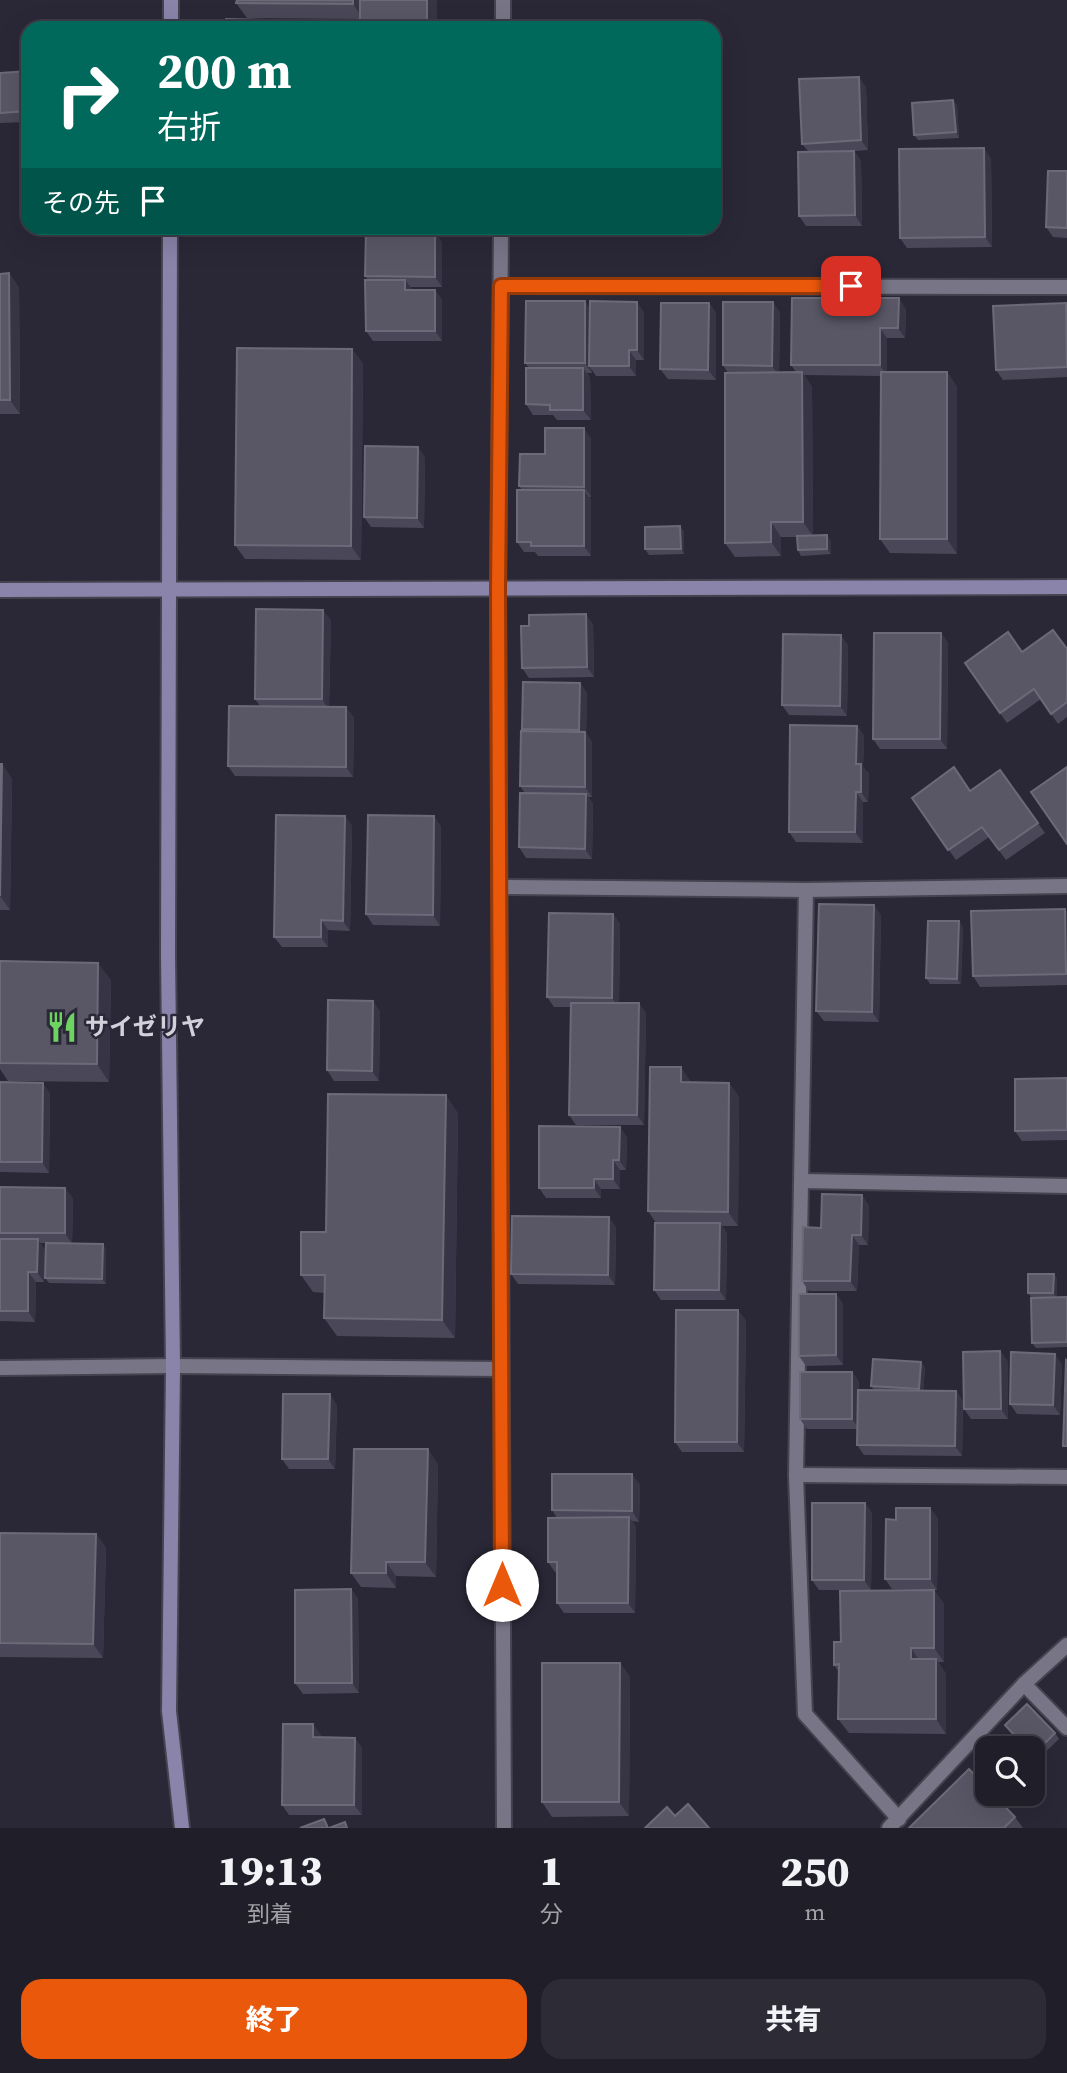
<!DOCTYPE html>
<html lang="ja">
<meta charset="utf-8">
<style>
body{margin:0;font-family:"Source Serif 4","Noto Sans JP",serif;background:#2d2b35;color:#f1f3f6;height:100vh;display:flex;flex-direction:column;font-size:26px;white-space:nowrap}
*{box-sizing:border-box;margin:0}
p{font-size:23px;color:#a2a2a8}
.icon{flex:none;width:38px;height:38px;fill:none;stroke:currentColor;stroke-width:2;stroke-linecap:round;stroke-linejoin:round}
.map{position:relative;height:1828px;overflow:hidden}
.drawer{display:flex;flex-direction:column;background:#201e29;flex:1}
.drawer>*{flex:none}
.hud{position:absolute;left:21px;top:21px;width:700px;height:214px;border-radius:21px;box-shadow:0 7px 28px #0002,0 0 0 2px #3d3c46;background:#00695c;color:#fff;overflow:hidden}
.fabs{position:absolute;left:975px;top:1736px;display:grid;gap:14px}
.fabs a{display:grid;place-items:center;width:70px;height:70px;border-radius:14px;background:#201e29;box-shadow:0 7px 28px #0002,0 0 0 2px #3d3c46;font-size:35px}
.pin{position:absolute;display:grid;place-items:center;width:60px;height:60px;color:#fff;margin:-30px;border-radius:14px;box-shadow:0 4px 10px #0006}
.me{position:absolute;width:77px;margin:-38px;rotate:0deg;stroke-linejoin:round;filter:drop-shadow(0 0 5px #0008)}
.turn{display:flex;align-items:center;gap:24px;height:147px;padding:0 21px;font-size:32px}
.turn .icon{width:91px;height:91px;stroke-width:2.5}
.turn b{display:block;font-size:49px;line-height:60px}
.then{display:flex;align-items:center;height:66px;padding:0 21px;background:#0003;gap:14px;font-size:26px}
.eta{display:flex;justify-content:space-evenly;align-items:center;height:119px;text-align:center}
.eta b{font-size:42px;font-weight:800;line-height:49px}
.button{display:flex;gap:14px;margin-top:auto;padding:14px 21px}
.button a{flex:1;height:80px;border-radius:21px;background:#ea580c;color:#fff;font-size:28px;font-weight:800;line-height:80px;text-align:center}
.button a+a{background:#2d2b35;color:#f1f3f6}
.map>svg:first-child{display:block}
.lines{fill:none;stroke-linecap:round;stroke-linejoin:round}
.street-casing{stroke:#45434f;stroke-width:18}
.secondary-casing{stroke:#45434f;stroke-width:18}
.street{stroke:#787587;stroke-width:14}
.secondary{stroke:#8a83aa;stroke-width:14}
.wall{fill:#4a4858}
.shaded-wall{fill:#373545}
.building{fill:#595766;stroke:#6c6a78;stroke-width:2}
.route-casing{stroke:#983908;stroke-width:18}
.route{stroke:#ea580c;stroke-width:12}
.labels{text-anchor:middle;stroke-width:5;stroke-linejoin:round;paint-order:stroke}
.poi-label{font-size:24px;font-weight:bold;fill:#d2d1db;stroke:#2a2837;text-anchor:start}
</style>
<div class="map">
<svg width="1067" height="1828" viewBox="0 0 1067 1828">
<rect width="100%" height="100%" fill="#2a2837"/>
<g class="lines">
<defs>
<g id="street">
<polyline points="503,28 503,0"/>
<polyline points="501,228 498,590 504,1828"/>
<polyline points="501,286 1067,287"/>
<polyline points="499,887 806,890 1067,886"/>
<polyline points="806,890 796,1475 805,1714 899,1819"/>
<polyline points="802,1181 1067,1186"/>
<polyline points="0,1368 173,1366 501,1369"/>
<polyline points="796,1475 1067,1477"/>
<polyline points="1024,1684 1067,1728"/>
<polyline points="889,1828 1024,1684 1067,1645"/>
</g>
<g id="secondary">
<polyline points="171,28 171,0"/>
<polyline points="170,228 168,955 173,1366 169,1711 182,1828"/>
<polyline points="0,590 1067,587"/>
</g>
</defs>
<!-- street casing -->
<use href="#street" class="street-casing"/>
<!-- secondary casing -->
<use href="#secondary" class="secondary-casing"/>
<!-- street -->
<use href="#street" class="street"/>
<!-- secondary -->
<use href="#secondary" class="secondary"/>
</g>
<!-- wall -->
<g class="wall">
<polygon points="437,0 437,28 226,28 357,22 360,26 360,19 247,18 236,3"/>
<polygon points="28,71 28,122 0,123 0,73"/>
<polygon points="866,87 868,150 854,151 861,161 862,226 806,226 799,216 808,151 802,144"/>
<polygon points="957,105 959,138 918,140 914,135"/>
<polygon points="991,158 992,247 907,248 900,238"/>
<polygon points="1067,171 1067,238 1053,237 1046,227"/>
<polygon points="442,242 442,287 410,287 412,290 435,290 442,300 442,341 373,341 366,331 368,280 365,276"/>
<polygon points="9,273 19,288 20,414 0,414 0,274"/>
<polygon points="709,303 716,313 716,380 668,379 660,369"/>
<polygon points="1067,304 1067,377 1003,380 996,370"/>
<polygon points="590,308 644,312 644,360 636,360 636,376 596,376 592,370 592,373 587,373 590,378 591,420 557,420 553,415 533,415 526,404 529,368 525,363"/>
<polygon points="906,309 905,338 887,338 887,372 947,372 957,387 957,554 890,553 880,539 881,376 804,375 812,387 813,536 831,541 831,554 801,556 798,550 797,537 781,537 781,556 735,557 725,543 728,373 723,365 780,312 779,372 796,372 791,365"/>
<polygon points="363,363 361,560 245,559 235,545"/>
<polygon points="591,438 591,497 589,497 591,500 591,556 538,556 535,552 524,552 517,542 522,490 519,486 545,454"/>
<polygon points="425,457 424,528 371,527 364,517"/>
<polygon points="684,531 684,554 649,555 645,549"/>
<polygon points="331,620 329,707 354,717 353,777 235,776 228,766 260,706 255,699"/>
<polygon points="593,624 594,677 529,678 522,668"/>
<polygon points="941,633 948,643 947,749 880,749 873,739"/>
<polygon points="848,645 847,716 789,715 782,705"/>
<polygon points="1067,649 1067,717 1058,724 1041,699 1007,723 965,663 1022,652"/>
<polygon points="580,683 587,693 586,733 592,742 592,797 588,797 593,804 592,859 526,858 519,847 525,793 520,786 524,731 522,729"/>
<polygon points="857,726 864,736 863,767 869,774 868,802 863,802 863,843 796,842 789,832"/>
<polygon points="0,764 2,764 12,779 10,910 0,910"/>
<polygon points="1000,770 1045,833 1006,860 989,837 956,860 912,798 970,791"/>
<polygon points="345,816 352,826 350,931 328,930 328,947 282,947 274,937"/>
<polygon points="441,826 440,926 373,925 366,914"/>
<polygon points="1067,911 1067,985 980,987 973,976"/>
<polygon points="613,914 620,924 619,1003 646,1013 644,1125 576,1125 569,1115 571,1007 554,1007 547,997"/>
<polygon points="881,915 879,1022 824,1021 816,1011"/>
<polygon points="963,927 961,984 930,984 926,978"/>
<polygon points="0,961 111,980 109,1082 8,1081 0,1069"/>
<polygon points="373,1001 380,1012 379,1081 334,1081 327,1070"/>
<polygon points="1067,1078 1067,1140 1022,1141 1015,1131"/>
<polygon points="0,1082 50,1093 49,1173 0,1172"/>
<polygon points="691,1082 729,1083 739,1097 738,1226 722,1226 727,1233 726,1300 661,1300 654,1290 656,1223 648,1211"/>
<polygon points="458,1113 455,1338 337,1336 324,1318 325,1293 313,1292 301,1275 326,1232"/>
<polygon points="620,1127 627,1138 626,1170 620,1170 620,1189 601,1189 601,1198 546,1198 539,1188"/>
<polygon points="0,1187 73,1198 72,1243 106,1249 106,1284 49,1283 45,1278 46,1243 40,1243 45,1250 44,1282 36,1282 35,1322 0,1321"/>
<polygon points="869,1205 868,1245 859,1245 857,1291 809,1291 802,1281 821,1228"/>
<polygon points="616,1227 615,1285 518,1284 511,1274"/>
<polygon points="1054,1274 1057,1279 1057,1297 1067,1297 1067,1347 1036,1348 1032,1343 1032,1298 1028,1293"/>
<polygon points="836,1294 843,1304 843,1365 806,1366 799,1356"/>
<polygon points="746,1320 744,1452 682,1452 675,1442"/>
<polygon points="1000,1351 1008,1362 1008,1419 971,1419 964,1409"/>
<polygon points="1062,1364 1060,1415 1017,1414 1010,1404"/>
<polygon points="925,1367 923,1391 956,1391 963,1401 962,1456 864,1455 857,1445 858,1429 807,1429 800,1419 852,1372 859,1382 859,1390 874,1390 871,1386"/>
<polygon points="337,1405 335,1469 289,1469 282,1459"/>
<polygon points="438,1464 436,1577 396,1576 396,1588 361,1587 351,1573"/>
<polygon points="640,1484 639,1522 632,1521 636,1527 635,1613 564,1613 557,1603 557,1572 555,1572 548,1562 557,1518 552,1510"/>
<polygon points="865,1503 872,1513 871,1590 819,1590 812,1580"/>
<polygon points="938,1518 937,1590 892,1589 885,1579 896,1520"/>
<polygon points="0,1533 96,1534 106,1548 103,1658 0,1657"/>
<polygon points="351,1589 358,1599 359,1693 303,1694 295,1683"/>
<polygon points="934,1590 944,1604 944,1662 938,1662 946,1674 946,1734 849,1733 838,1719 839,1672 834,1665 841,1642"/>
<polygon points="620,1663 630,1677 629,1816 552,1817 542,1802"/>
<polygon points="1005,1725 1055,1733 1059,1739 1037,1760 1032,1756 1032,1748 1025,1748"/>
<polygon points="321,1735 321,1737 355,1738 362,1748 362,1815 289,1815 282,1805"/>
<polygon points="1015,1817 1023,1828 909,1828"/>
</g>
<!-- shaded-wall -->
<g class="shaded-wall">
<polygon points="353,0 363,0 363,19 353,4"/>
<rect x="427" y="0" width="10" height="28"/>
<polygon points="859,77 866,87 868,150 861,140"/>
<polygon points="953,100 957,105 959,138 956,132"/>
<polygon points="984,148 991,158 992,247 985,237"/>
<polygon points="854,151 861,161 862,226 855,215"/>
<polygon points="435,232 442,242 442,287 435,277"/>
<polygon points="9,273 19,288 20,414 10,400"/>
<polygon points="405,280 413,290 405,290"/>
<polygon points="435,290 442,300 442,341 435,331"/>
<polygon points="899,298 906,309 905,338 898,328"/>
<polygon points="585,301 592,311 589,366 592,370 592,373 585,363"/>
<polygon points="637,302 644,312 644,360 637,350"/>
<polygon points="773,302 780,312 779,376 772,366"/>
<polygon points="709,303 716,313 716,380 708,370"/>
<polygon points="880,328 887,338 887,376 880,365"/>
<polygon points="352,349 363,363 361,560 351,546"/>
<polygon points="629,350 636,360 636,376 629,366"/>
<polygon points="583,368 590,378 591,420 583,410"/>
<polygon points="802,372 812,387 813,536 803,522"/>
<polygon points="947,372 957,387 957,554 947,539"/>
<polygon points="584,428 591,438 591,497 584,487"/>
<polygon points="418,447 425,457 424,528 417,518"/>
<polygon points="584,490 591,500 591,556 584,546"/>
<polygon points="771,522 781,537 781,556 771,542"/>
<polygon points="680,526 684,531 684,554 681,549"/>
<polygon points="827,535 831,541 831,554 827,549"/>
<polygon points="323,610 331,620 329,710 322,699"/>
<polygon points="586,614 593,624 594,677 587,667"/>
<polygon points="941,633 948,643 947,749 940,739"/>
<polygon points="841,635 848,645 847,716 840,706"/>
<polygon points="580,683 587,693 586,733 592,742 592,797 585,787 585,739 579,730"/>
<polygon points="346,707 354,717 353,777 346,767"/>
<polygon points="857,726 864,736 863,767 869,774 868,802 861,792 856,764"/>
<polygon points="2,764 12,779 10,910 0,896"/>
<polygon points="856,792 863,802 863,843 855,832"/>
<polygon points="586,794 593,804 592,859 585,849"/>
<polygon points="345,816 352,826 350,931 343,921"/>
<polygon points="434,816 441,826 440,926 433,915"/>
<polygon points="874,905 881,915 879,1022 872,1012"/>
<polygon points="1065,909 1067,911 1067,976 1066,974"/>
<polygon points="613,914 620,924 619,1008 612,998"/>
<polygon points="321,920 328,930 328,947 321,937"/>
<polygon points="959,921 963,927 961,984 957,979"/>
<polygon points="98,963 111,980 109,1082 97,1064"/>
<polygon points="373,1001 380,1012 379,1081 372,1071"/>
<polygon points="639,1003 646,1013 644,1125 637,1115"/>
<polygon points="681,1067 691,1082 691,1096 681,1082"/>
<polygon points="43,1083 50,1093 49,1173 42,1162"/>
<polygon points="729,1083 739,1097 738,1226 728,1212"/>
<polygon points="446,1095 458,1113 455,1338 442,1320"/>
<polygon points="620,1127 627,1138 626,1170 619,1160"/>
<polygon points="613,1160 620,1170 620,1189 613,1179"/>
<polygon points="594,1179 601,1189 601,1198 594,1188"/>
<polygon points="65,1188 73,1198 72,1244 65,1233"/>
<polygon points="862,1195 869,1205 868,1245 861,1235"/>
<polygon points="609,1217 616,1227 615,1285 608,1275"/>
<polygon points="720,1223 727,1233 726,1300 719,1290"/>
<polygon points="852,1235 859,1245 857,1291 850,1281"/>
<polygon points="38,1239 45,1250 44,1282 37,1272"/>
<polygon points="103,1244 106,1249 106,1284 102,1279"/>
<polygon points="28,1272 36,1282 35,1322 28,1311"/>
<polygon points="1054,1274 1057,1279 1057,1298 1053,1293"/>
<polygon points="836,1294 843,1304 843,1365 836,1355"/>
<polygon points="738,1310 746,1320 744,1452 737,1442"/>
<polygon points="1000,1351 1008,1362 1008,1419 1001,1409"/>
<polygon points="1055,1354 1062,1364 1060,1415 1053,1405"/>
<polygon points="921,1362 925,1367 923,1394 919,1389"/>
<polygon points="852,1372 859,1382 859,1429 852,1419"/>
<polygon points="956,1391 963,1401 962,1456 955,1446"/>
<polygon points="330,1394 337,1405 335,1469 328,1459"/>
<polygon points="428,1449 438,1464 436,1577 425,1562"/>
<polygon points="632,1474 640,1484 639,1522 632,1511"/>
<polygon points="865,1503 872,1513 871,1590 864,1580"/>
<polygon points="930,1508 938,1518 937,1590 930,1579"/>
<polygon points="629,1517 636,1527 635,1613 628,1603"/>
<polygon points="96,1534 106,1548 103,1658 93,1644"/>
<polygon points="386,1562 396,1576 396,1588 386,1573"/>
<polygon points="351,1589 358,1599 359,1693 352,1683"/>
<polygon points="934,1590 944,1604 944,1662 934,1648"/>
<polygon points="911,1648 921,1663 911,1659"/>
<polygon points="936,1659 946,1674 946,1734 936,1719"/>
<polygon points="620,1663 630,1677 629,1816 619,1802"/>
<polygon points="313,1724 321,1735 320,1747 313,1737"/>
<polygon points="355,1738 362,1748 362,1815 354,1805"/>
</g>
<!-- building -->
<g class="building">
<polygon points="237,0 353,0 353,4 236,3"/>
<rect x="360" y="0" width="67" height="28"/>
<polygon points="226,19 357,22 357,28 226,28"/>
<polygon points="28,71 28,111 0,113 0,73"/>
<polygon points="859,77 861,140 802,144 799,79"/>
<polygon points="953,100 956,132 914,135 912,103"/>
<polygon points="984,148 985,237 900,238 899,149"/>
<polygon points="854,151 855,215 799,216 798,152"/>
<polygon points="1048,171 1067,171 1067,228 1046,227"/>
<polygon points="366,232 435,232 435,277 365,276"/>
<polygon points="9,273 10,400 0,400 0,274"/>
<polygon points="365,280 405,280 405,290 435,290 435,331 366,331"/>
<polygon points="792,298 899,298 898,328 880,328 880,365 791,365"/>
<polygon points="526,301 585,301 585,363 525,363"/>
<polygon points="590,301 637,302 637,350 629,350 629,366 589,366"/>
<polygon points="723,302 773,302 772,366 723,365"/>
<polygon points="661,303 709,303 708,370 660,369"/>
<polygon points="1066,303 1067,367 996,370 993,306"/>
<polygon points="237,348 352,349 351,546 235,545"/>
<polygon points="526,368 583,368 583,410 550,410 550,405 526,404"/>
<polygon points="802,372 803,522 771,522 771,542 725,543 725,373"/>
<polygon points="881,372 947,372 947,539 880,539"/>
<polygon points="545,428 584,428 584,487 519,486 520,454 545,454"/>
<polygon points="365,446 418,447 417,518 364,517"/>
<polygon points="517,490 584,490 584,546 531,546 531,542 517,542"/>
<polygon points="680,526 681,549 645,549 645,527"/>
<polygon points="827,535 827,549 798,550 797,536"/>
<polygon points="256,609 323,610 322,699 255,699"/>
<polygon points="586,614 587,667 522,668 521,626 529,626 529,615"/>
<polygon points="1053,630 1067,649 1067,702 1051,714 1034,689 1000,713 965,663 1008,632 1022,652"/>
<polygon points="874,633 941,633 940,739 873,739"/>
<polygon points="783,634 841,635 840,706 782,705"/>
<polygon points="523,682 580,683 579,730 522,729"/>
<polygon points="229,706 346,707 346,767 228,766"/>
<polygon points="790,725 857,726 856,764 861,764 861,792 856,792 855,832 789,832"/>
<polygon points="521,731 585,732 585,787 520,786"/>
<polygon points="0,764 2,764 0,896"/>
<polygon points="954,767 970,791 1000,770 1038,823 999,850 982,827 948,850 912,798"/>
<polygon points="1067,767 1067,844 1031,792"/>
<polygon points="520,793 586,794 585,849 519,847"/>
<polygon points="276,815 345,816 343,921 321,920 321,937 274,937"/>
<polygon points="368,815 434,816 433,915 366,914"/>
<polygon points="819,904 874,905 872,1012 816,1011"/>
<polygon points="1065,909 1066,974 973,976 971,911"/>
<polygon points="549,913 613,914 612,998 547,997"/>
<polygon points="928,921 959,921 957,979 926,978"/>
<polygon points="0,961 98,963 97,1064 0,1063"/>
<polygon points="328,1000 373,1001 372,1071 327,1070"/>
<polygon points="571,1003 639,1003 637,1115 569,1115"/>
<polygon points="650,1067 681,1067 681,1082 729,1083 728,1212 648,1211"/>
<polygon points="1067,1078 1067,1130 1015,1131 1015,1079"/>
<polygon points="0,1082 43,1083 42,1162 0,1162"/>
<polygon points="328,1094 446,1095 442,1320 324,1318 325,1275 301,1275 301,1232 326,1232"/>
<polygon points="539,1126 620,1127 619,1160 613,1160 613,1179 594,1179 594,1188 539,1188"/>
<polygon points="0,1187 65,1188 65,1233 0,1233"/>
<polygon points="822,1194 862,1195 861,1235 852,1235 850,1281 802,1281 803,1227 821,1228"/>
<polygon points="512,1216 609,1217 608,1275 511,1274"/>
<polygon points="655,1223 720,1223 719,1290 654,1290"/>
<polygon points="0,1239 38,1239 37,1272 28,1272 28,1311 0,1311"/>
<polygon points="46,1243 103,1244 102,1279 45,1278"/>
<polygon points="1028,1274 1054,1274 1053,1293 1028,1293"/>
<polygon points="799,1294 836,1294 836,1355 799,1356"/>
<polygon points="1067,1297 1067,1342 1032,1343 1031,1298"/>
<polygon points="676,1310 738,1310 737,1442 675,1442"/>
<polygon points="1000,1351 1001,1409 964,1409 963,1352"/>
<polygon points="1011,1352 1055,1354 1053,1405 1010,1404"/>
<polygon points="873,1359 921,1362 919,1389 871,1386"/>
<polygon points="1066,1360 1067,1361 1067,1446 1063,1446"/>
<rect x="800" y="1372" width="52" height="47"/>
<polygon points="858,1390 956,1391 955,1446 857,1445"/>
<polygon points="283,1394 330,1394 328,1459 282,1459"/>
<polygon points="354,1449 428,1449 425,1562 386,1562 386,1573 351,1573"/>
<polygon points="552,1474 632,1474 632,1511 552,1510"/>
<polygon points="812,1503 865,1503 864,1580 812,1580"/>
<polygon points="896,1508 930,1508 930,1579 885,1579 886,1519 896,1520"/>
<polygon points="629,1517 628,1603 557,1603 557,1562 548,1562 548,1518"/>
<polygon points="0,1533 96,1534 93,1644 0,1643"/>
<polygon points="351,1589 352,1683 295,1683 295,1590"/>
<polygon points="934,1590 934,1648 911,1648 911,1659 936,1659 936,1719 838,1719 839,1664 834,1665 834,1642 841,1642 840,1591"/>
<polygon points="542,1663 620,1663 619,1802 542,1802"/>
<polygon points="1027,1704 1055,1733 1033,1755 1032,1748 1026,1748 1005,1725"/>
<polygon points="283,1724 313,1724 313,1737 355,1738 354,1805 282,1805"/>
<polygon points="969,1769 987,1788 987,1794 993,1794 1015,1817 1004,1828 909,1828"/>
<polygon points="688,1804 709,1828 645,1828 667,1807 675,1816"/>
<polygon points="324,1819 328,1828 300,1828"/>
<polygon points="345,1822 347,1828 329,1828"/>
</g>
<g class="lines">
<defs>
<polyline id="route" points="502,1585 498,590 501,286 851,286"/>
</defs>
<!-- route casing -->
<use href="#route" class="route-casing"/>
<!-- route -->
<use href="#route" class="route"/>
</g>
<!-- icons -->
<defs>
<symbol id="restaurant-bare" viewBox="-9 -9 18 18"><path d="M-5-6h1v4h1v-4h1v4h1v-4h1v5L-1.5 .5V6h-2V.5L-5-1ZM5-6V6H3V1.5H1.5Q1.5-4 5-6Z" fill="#6dd361" stroke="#2a2837" stroke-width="2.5" paint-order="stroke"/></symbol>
</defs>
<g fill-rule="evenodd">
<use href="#restaurant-bare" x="40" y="1005" width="44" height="44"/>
</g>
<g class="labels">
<!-- poi labels -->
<g class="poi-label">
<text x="85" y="1035">サイゼリヤ</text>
</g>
</g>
</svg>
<div class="fabs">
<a><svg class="icon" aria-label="search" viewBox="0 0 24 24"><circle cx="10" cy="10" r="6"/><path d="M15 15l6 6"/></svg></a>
</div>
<div class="pin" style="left:851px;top:286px;background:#d93025"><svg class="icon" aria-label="arrive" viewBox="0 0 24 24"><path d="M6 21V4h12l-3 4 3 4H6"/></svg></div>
<svg class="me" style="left:502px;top:1585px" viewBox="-20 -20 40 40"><circle r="19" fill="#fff"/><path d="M0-13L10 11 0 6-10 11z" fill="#ea580c"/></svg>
<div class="hud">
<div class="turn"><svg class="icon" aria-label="right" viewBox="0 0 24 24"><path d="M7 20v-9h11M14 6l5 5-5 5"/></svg><div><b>200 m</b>右折</div></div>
<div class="then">その先<svg class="icon" aria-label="arrive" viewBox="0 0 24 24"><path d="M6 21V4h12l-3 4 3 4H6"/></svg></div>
</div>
</div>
<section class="drawer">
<div class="eta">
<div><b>19:13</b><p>到着</p></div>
<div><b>1</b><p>分</p></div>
<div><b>250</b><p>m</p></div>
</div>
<div class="button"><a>終了</a><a>共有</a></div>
</section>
